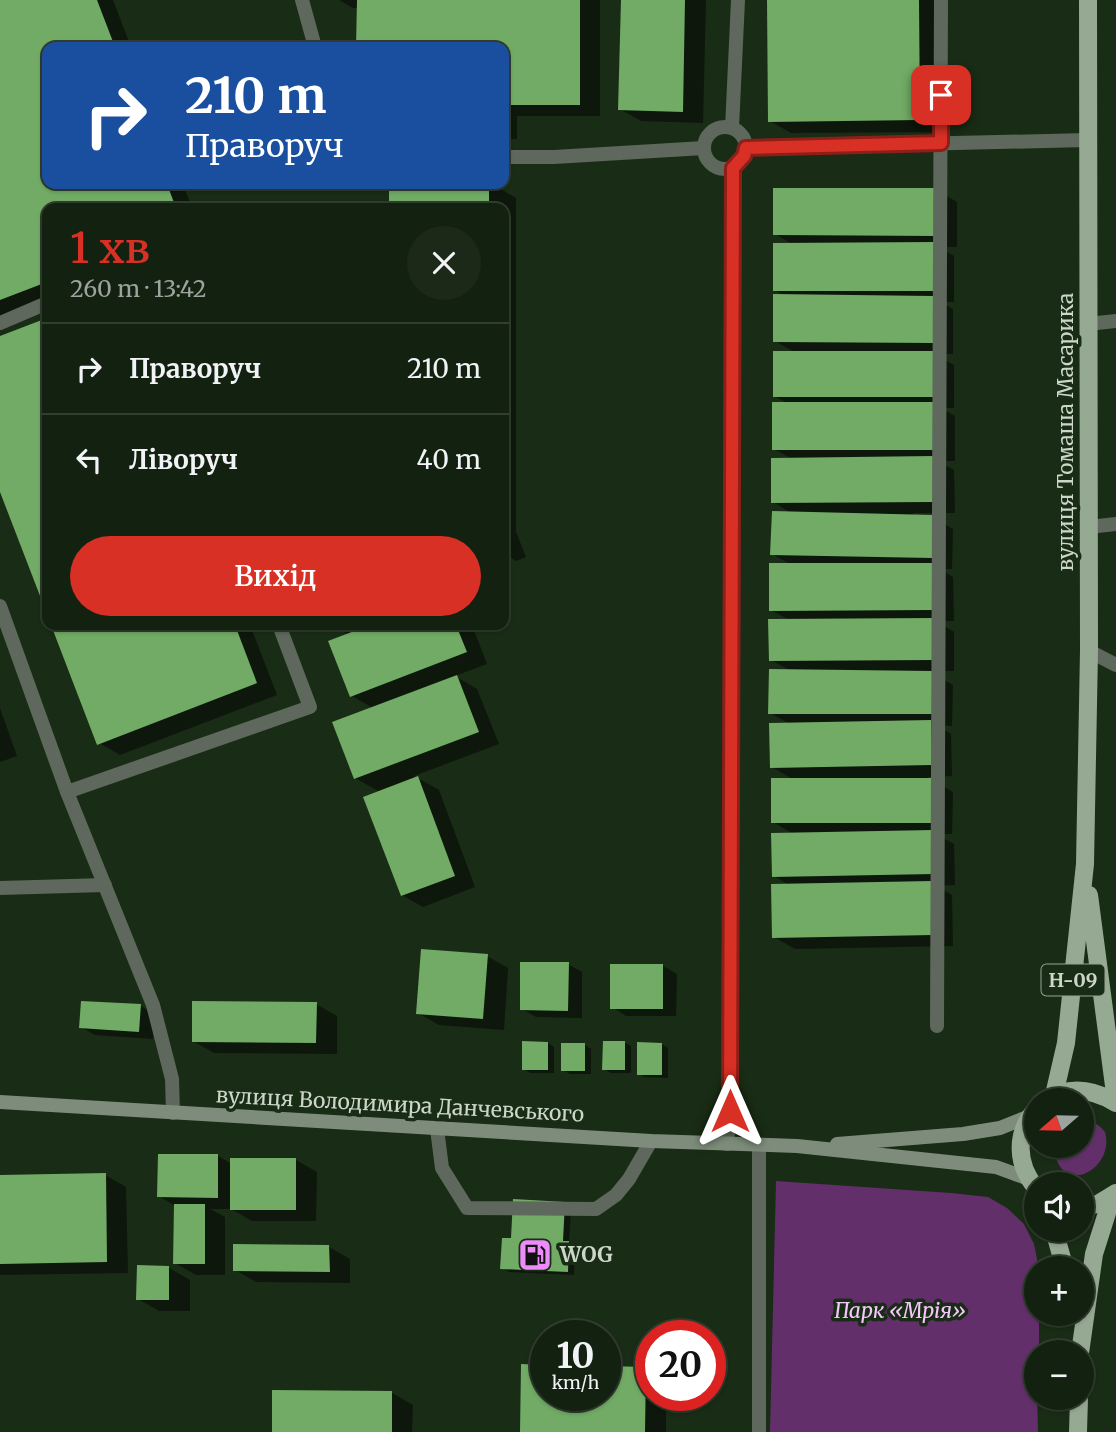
<!DOCTYPE html>
<html lang="uk">
<meta charset="utf-8">
<style>
body{margin:0;font-family:Merriweather,serif;background:#1c2919;color:#f1f3f6;height:100vh;display:flex;flex-direction:column;font-size:26px;white-space:nowrap}
*{box-sizing:border-box;margin:0}
p{font-size:23px;color:#9da39f}
.icon{flex:none;width:38px;height:38px;fill:none;stroke:currentColor;stroke-width:2;stroke-linecap:round;stroke-linejoin:round}
.map{position:relative;flex:1;overflow:hidden}
.drawer{position:absolute;left:42px;top:203px;width:467px;height:427px;display:flex;flex-direction:column;background:#132110;border-radius:14px;box-shadow:0 2px 5px #0004,0 0 0 2px #323e30}
.drawer>*{flex:none}
.top-card{position:absolute;left:42px;top:42px;width:467px;height:147px;border-radius:14px;box-shadow:0 2px 5px #0004,0 0 0 2px #323e30;background:#1a4fa0;color:#fff;overflow:hidden}
.needle{width:46px;rotate:250deg}
.buttons{position:absolute;left:1024px;top:1088px;display:grid;gap:14px}
.buttons a{display:grid;place-items:center;width:70px;height:70px;border-radius:50%;background:#132110;box-shadow:0 2px 5px #0004,0 0 0 2px #323e30;font-size:35px}
.speed{position:absolute;left:530px;top:1320px;display:flex;gap:14px;font-size:35px;font-weight:700;text-align:center}
.speed>*{display:grid;place-content:center;width:91px;height:91px;border-radius:50%;background:#132110;box-shadow:0 2px 5px #0004,0 0 0 2px #323e30;line-height:1}
.speed small{font-size:18px;font-weight:400}
.speed .limit{border:10px solid #d22;background:#fff;color:#111}
.pin{position:absolute;display:grid;place-items:center;width:60px;height:60px;color:#fff;margin:-30px;border-radius:14px;box-shadow:0 4px 10px #0006}
.me{position:absolute;width:77px;margin:-38px;rotate:0deg;stroke-linejoin:round;filter:drop-shadow(0 0 5px #0008)}
.turn{display:flex;align-items:center;gap:24px;height:147px;padding:0 28px;font-size:32px}
.turn .icon{width:91px;height:91px;stroke-width:2.5}
.turn b{display:block;font-size:49px;line-height:60px}
.round{display:grid;place-items:center;flex:none;width:74px;height:74px;border-radius:37px;background:#1c2919}
.headline{display:flex;align-items:center;justify-content:space-between;height:119px;padding:0 28px}
h1{font-size:42px;font-weight:600;line-height:52px;color:#d93025}
.primary-button{display:flex;gap:14px;margin-top:auto;padding:14px 28px}
.primary-button a{flex:1;height:80px;border-radius:42px;background:#d93025;color:#fff;font-size:28px;font-weight:600;line-height:80px;text-align:center}
ul{padding:0;list-style:none}
li{display:flex;align-items:center;gap:21px;height:91px;padding:0 28px;border-top:2px solid #323e30}
li div{flex:1}
li b{display:block;font-size:26px}
li em{font-style:normal}
.map>svg:first-child{display:block}
.green{fill:#632f6b}
.shadow{fill:#0007}
.building{fill:#71ab65}
.lines{fill:none;stroke-linecap:round;stroke-linejoin:round}
.lane{stroke:#5e685c;stroke-width:14}
.street{stroke:#5e685c;stroke-width:14}
.secondary{stroke:#7e8d7b;stroke-width:14}
.primary{stroke:#96a992;stroke-width:18}
.route-casing{stroke:#8d1f18;stroke-width:18}
.route{stroke:#d93025;stroke-width:12}
.labels{text-anchor:middle;stroke-width:7;stroke-linejoin:round;paint-order:stroke}
.shield{fill:#192c15;stroke:#96a493;stroke-width:2}
.shield-label{font-size:19px;font-weight:bold;fill:#ccd7c9}
.street-label{font-size:21px;fill:#ccd7c9;stroke:#192c15}
.poi-label{font-size:21px;font-weight:bold;fill:#ccd7c9;stroke:#192c15;text-anchor:start}
.park-label{font-size:21px;font-style:italic;fill:#f6c7fc;stroke:#192c15}
</style>
<div class="map">
<svg width="1116" height="1432" viewBox="0 0 1116 1432">
<rect width="100%" height="100%" fill="#192c15"/>
<!-- green -->
<g class="green">
<path d="M1082,1120C1091,1120 1099,1124 1105,1132C1116,1170 1058,1200 1054,1146H1082Z"/>
<polygon points="776,1181 951,1193 988,1197 1007,1208 1024,1224 1034,1244 1039,1269 1036,1269 1036,1314 1039,1314 1039,1353 1036,1353 1038,1432 770,1432"/>
</g>
<!-- shadow -->
<g class="shadow">
<polygon points="0,0 113,0 131,47 47,47 47,184 183,184 192,208 47,208 47,302 0,320"/>
<polygon points="339,0 600,0 600,116 517,116 517,139 504,139 504,47 358,47 358,8 353,8"/>
<polygon points="622,0 706,0 703,123 641,121 620,109"/>
<polygon points="769,0 939,0 941,132 791,133 770,121"/>
<polygon points="391,184 492,184 516,198 516,532 526,557 516,561 504,553 504,208 397,208 398,206 391,202"/>
<polygon points="936,190 957,202 957,247 938,247 954,256 954,302 940,302 953,309 953,354 934,354 954,365 954,408 941,408 955,416 955,461 938,461 954,470 955,513 913,513 913,517 932,517 953,529 952,569 940,569 953,577 954,621 936,621 954,632 954,671 929,671 953,685 952,726 936,725 951,734 952,776 927,777 953,792 952,834 936,834 954,844 955,885 936,886 952,895 953,946 795,949 774,937 789,885 774,876 795,835 773,822 794,780 772,767 790,724 770,713 791,671 771,660 791,621 771,610 792,565 772,554 793,514 773,502 792,459 774,449 789,404 774,396 796,353 775,341 785,296 774,290 792,244 775,234"/>
<polygon points="47,319 47,610 0,487 0,338"/>
<polygon points="53,625 250,625 277,695 120,755 99,743"/>
<polygon points="332,625 472,625 487,664 455,676 477,689 499,744 414,776 439,790 475,887 423,907 402,895 380,792 355,778 373,708 352,696 349,635"/>
<polygon points="0,708 17,756 0,762"/>
<polygon points="487,956 508,968 504,1030 439,1025 418,1013"/>
<polygon points="568,964 582,972 582,1018 536,1017 522,1009"/>
<polygon points="663,966 677,974 676,1016 626,1016 612,1007"/>
<polygon points="316,1004 337,1016 337,1054 214,1053 193,1041"/>
<polygon points="141,1006 154,1014 153,1039 95,1035 81,1027"/>
<polygon points="624,1042 631,1046 631,1073 611,1073 604,1069"/>
<polygon points="548,1043 554,1047 554,1073 530,1073 524,1069"/>
<polygon points="661,1044 668,1048 668,1078 645,1077 639,1074"/>
<polygon points="585,1045 591,1049 591,1074 570,1074 563,1070"/>
<polygon points="218,1156 232,1164 296,1160 317,1172 316,1221 252,1221 231,1209 210,1209 225,1217 225,1275 196,1275 175,1263 175,1206 159,1196"/>
<polygon points="105,1175 126,1187 128,1273 0,1275 0,1176"/>
<polygon points="571,1207 569,1243 575,1246 574,1275 509,1272 502,1268 513,1240"/>
<polygon points="329,1247 350,1259 350,1283 256,1282 235,1270"/>
<polygon points="138,1267 169,1268 190,1280 190,1311 159,1311 138,1299"/>
<polygon points="546,1367 546,1395 606,1395 606,1368 645,1369 651,1372 651,1395 666,1395 666,1432 521,1432"/>
<polygon points="392,1393 413,1405 412,1432 274,1432"/>
</g>
<!-- building -->
<g class="building">
<polygon points="0,0 97,0 115,47 47,47 47,184 167,184 176,208 47,208 47,282 0,300"/>
<polygon points="357,0 580,0 580,105 504,105 504,47 356,47"/>
<polygon points="621,0 685,0 683,112 618,110"/>
<polygon points="767,0 919,0 920,120 768,122"/>
<polygon points="389,184 489,184 489,208 396,208 396,204 389,203"/>
<polygon points="773,188 936,188 937,236 773,235"/>
<polygon points="934,242 934,291 773,291 773,243"/>
<polygon points="773,294 933,296 933,343 773,342"/>
<polygon points="47,318 47,614 0,492 0,336"/>
<rect x="773" y="351" width="160" height="46"/>
<rect x="772" y="402" width="163" height="48"/>
<polygon points="934,456 934,502 771,503 771,458"/>
<polygon points="772,511 933,515 932,558 770,555"/>
<polygon points="769,563 933,563 933,610 769,611"/>
<polygon points="933,618 933,660 769,661 768,619"/>
<polygon points="51,625 235,625 257,683 97,745"/>
<polygon points="370,625 456,625 467,652 350,697 328,641"/>
<polygon points="769,669 932,671 932,714 768,714"/>
<polygon points="457,675 479,732 354,779 332,722"/>
<polygon points="931,720 932,765 770,768 769,723"/>
<polygon points="418,776 455,876 401,896 363,797"/>
<rect x="771" y="778" width="161" height="45"/>
<polygon points="933,830 934,874 772,877 771,833"/>
<polygon points="932,881 933,935 772,938 771,884"/>
<polygon points="421,949 488,954 483,1019 416,1014"/>
<polygon points="520,962 569,962 568,1011 520,1010"/>
<rect x="610" y="964" width="53" height="45"/>
<polygon points="81,1001 141,1004 139,1032 79,1028"/>
<polygon points="192,1001 317,1002 316,1043 192,1042"/>
<polygon points="522,1041 548,1042 548,1070 522,1070"/>
<polygon points="603,1041 625,1041 625,1070 602,1070"/>
<polygon points="637,1042 662,1043 662,1075 637,1075"/>
<rect x="561" y="1043" width="24" height="28"/>
<polygon points="158,1154 218,1154 218,1198 157,1197"/>
<rect x="230" y="1158" width="66" height="52"/>
<polygon points="106,1173 107,1262 0,1264 0,1175"/>
<polygon points="513,1199 565,1202 563,1241 569,1241 568,1272 500,1269 502,1238 511,1238"/>
<polygon points="174,1204 205,1204 205,1264 173,1264"/>
<polygon points="233,1244 329,1245 330,1272 233,1271"/>
<polygon points="137,1265 169,1266 169,1300 136,1300"/>
<polygon points="521,1364 546,1365 546,1395 606,1395 606,1366 646,1367 645,1432 520,1432"/>
<polygon points="272,1390 392,1391 392,1432 272,1432"/>
</g>
<g class="lines">
<!-- lane -->
<g class="lane">
<polyline points="302,0 315,47"/>
<circle cx="725" cy="148" r="21"/>
<polyline points="732,128 738,0"/>
<polyline points="746,148 1087,140"/>
<polyline points="504,157 554,157 704,148"/>
<polyline points="0,323 47,303"/>
<polyline points="1088,324 1116,321"/>
<polyline points="1089,527 1116,524"/>
<polyline points="0,606 67,792 153,1005 172,1079 173,1113"/>
<polyline points="1089,651 1116,665"/>
<polyline points="67,792 310,707 279,625"/>
<polyline points="0,888 105,885"/>
<polyline points="937,1026 941,0"/>
<polyline points="437,1129 442,1168 467,1208 596,1209 616,1195 629,1179 651,1141"/>
<polyline points="727,1144 730,1111 733,168"/>
</g>
<!-- street -->
<polyline class="street" points="759,1432 759,1146"/>
<!-- secondary -->
<g class="secondary">
<polyline points="0,1102 651,1141 797,1146 996,1167 1029,1179"/>
<polyline points="837,1144 963,1134 1000,1128 1030,1116"/>
</g>
<!-- primary -->
<g class="primary">
<polyline points="1089,895 1116,1101"/>
<polyline points="1054,1095 1066,1043 1085,864 1089,651 1088,0"/>
<path d="M1045,1101C1069,1085 1093,1089 1116,1103"/>
<path d="M1036,1109C1015,1133 1016,1164 1036,1188"/>
<polyline points="1082,1207 1098,1204 1116,1193"/>
<polyline points="1054,1230 1065,1269"/>
<polyline points="1080,1353 1094,1254 1112,1197"/>
<polyline points="1078,1432 1079,1398"/>
</g>
</g>
<g class="lines">
<defs>
<polyline id="route" points="730,1111 733,168 744,156 746,148 941,143 941,95"/>
</defs>
<!-- route casing -->
<use href="#route" class="route-casing"/>
<!-- route -->
<use href="#route" class="route"/>
</g>
<!-- icons -->
<defs>
<symbol id="fuel-square" viewBox="-11 -11 22 22"><rect x="-9" y="-9" width="18" height="18" rx="4" fill="#ec8cfa" stroke="#192c15"/><path d="M-5.5-6h7V0h2V4h1.3V-2.5L3-4.5l.8-.8L6-3V5H2.5V1h-1V6h-7ZM-4.2-4.7v3.2H.2V-4.7Z" fill="#111"/></symbol>
</defs>
<g fill-rule="evenodd">
<use href="#fuel-square" x="516" y="1236" width="38" height="38"/>
</g>
<g class="labels">
<!-- shield labels -->
<rect class="shield" x="1041.5" y="964.5" width="63" height="31" rx="5"/>
<g class="shield-label">
<text x="1073" y="987">Н-09</text>
</g>
<!-- street labels -->
<g class="street-label">
<text transform="translate(1066 432) rotate(-90)" y="7">вулиця Томаша Масарика</text>
<text transform="translate(400 1105) rotate(3)" y="7">вулиця Володимира Данчевського</text>
</g>
<!-- poi labels -->
<g class="poi-label">
<text x="560" y="1262">WOG</text>
</g>
<!-- park labels -->
<g class="park-label">
<text x="900" y="1318">Парк «Мрія»</text>
</g>
</g>
</svg>
<div class="buttons">
<a><svg class="needle" viewBox="-14 -14 28 28"><path d="M0-13l5 13h-10z" fill="#e53935"/><path d="M0 13l5-13h-10z" fill="#9da39f"/></svg></a>
<a><svg class="icon" aria-label="sound" viewBox="0 0 24 24"><path d="M4 9h4l5-4v14l-5-4H4zM17 9q2 3 0 6"/></svg></a>
<a>+</a>
<a>−</a>
</div>
<div class="speed"><div>10<small>km/h</small></div><div class="limit">20</div></div>
<div class="pin" style="left:941px;top:95px;background:#d93025"><svg class="icon" aria-label="arrive" viewBox="0 0 24 24"><path d="M6 21V4h12l-3 4 3 4H6"/></svg></div>
<svg class="me" style="left:730px;top:1111px" viewBox="-20 -20 40 40"><path d="M0-17L14 15 0 8-14 15z" fill="#d93025" stroke="#fff" stroke-width="4"/></svg>
<div class="top-card">
<div class="turn"><svg class="icon" aria-label="right" viewBox="0 0 24 24"><path d="M7 20v-9h11M14 6l5 5-5 5"/></svg><div><b>210 m</b>Праворуч</div></div>
</div>
<section class="drawer">
<div class="headline"><div><h1>1 хв</h1><p>260 m · 13:42</p></div><a class="round"><svg class="icon" aria-label="close" viewBox="0 0 24 24"><path d="M6 6l12 12M18 6L6 18"/></svg></a></div>
<ul>
<li><svg class="icon" aria-label="right" viewBox="0 0 24 24"><path d="M7 20v-9h11M14 6l5 5-5 5"/></svg><div><b>Праворуч</b></div><em>210 m</em></li>
<li><svg class="icon" aria-label="left" viewBox="0 0 24 24"><path d="M17 20v-9H6M10 6l-5 5 5 5"/></svg><div><b>Ліворуч</b></div><em>40 m</em></li>
</ul>
<div class="primary-button"><a>Вихід</a></div>
</section>
</div>
